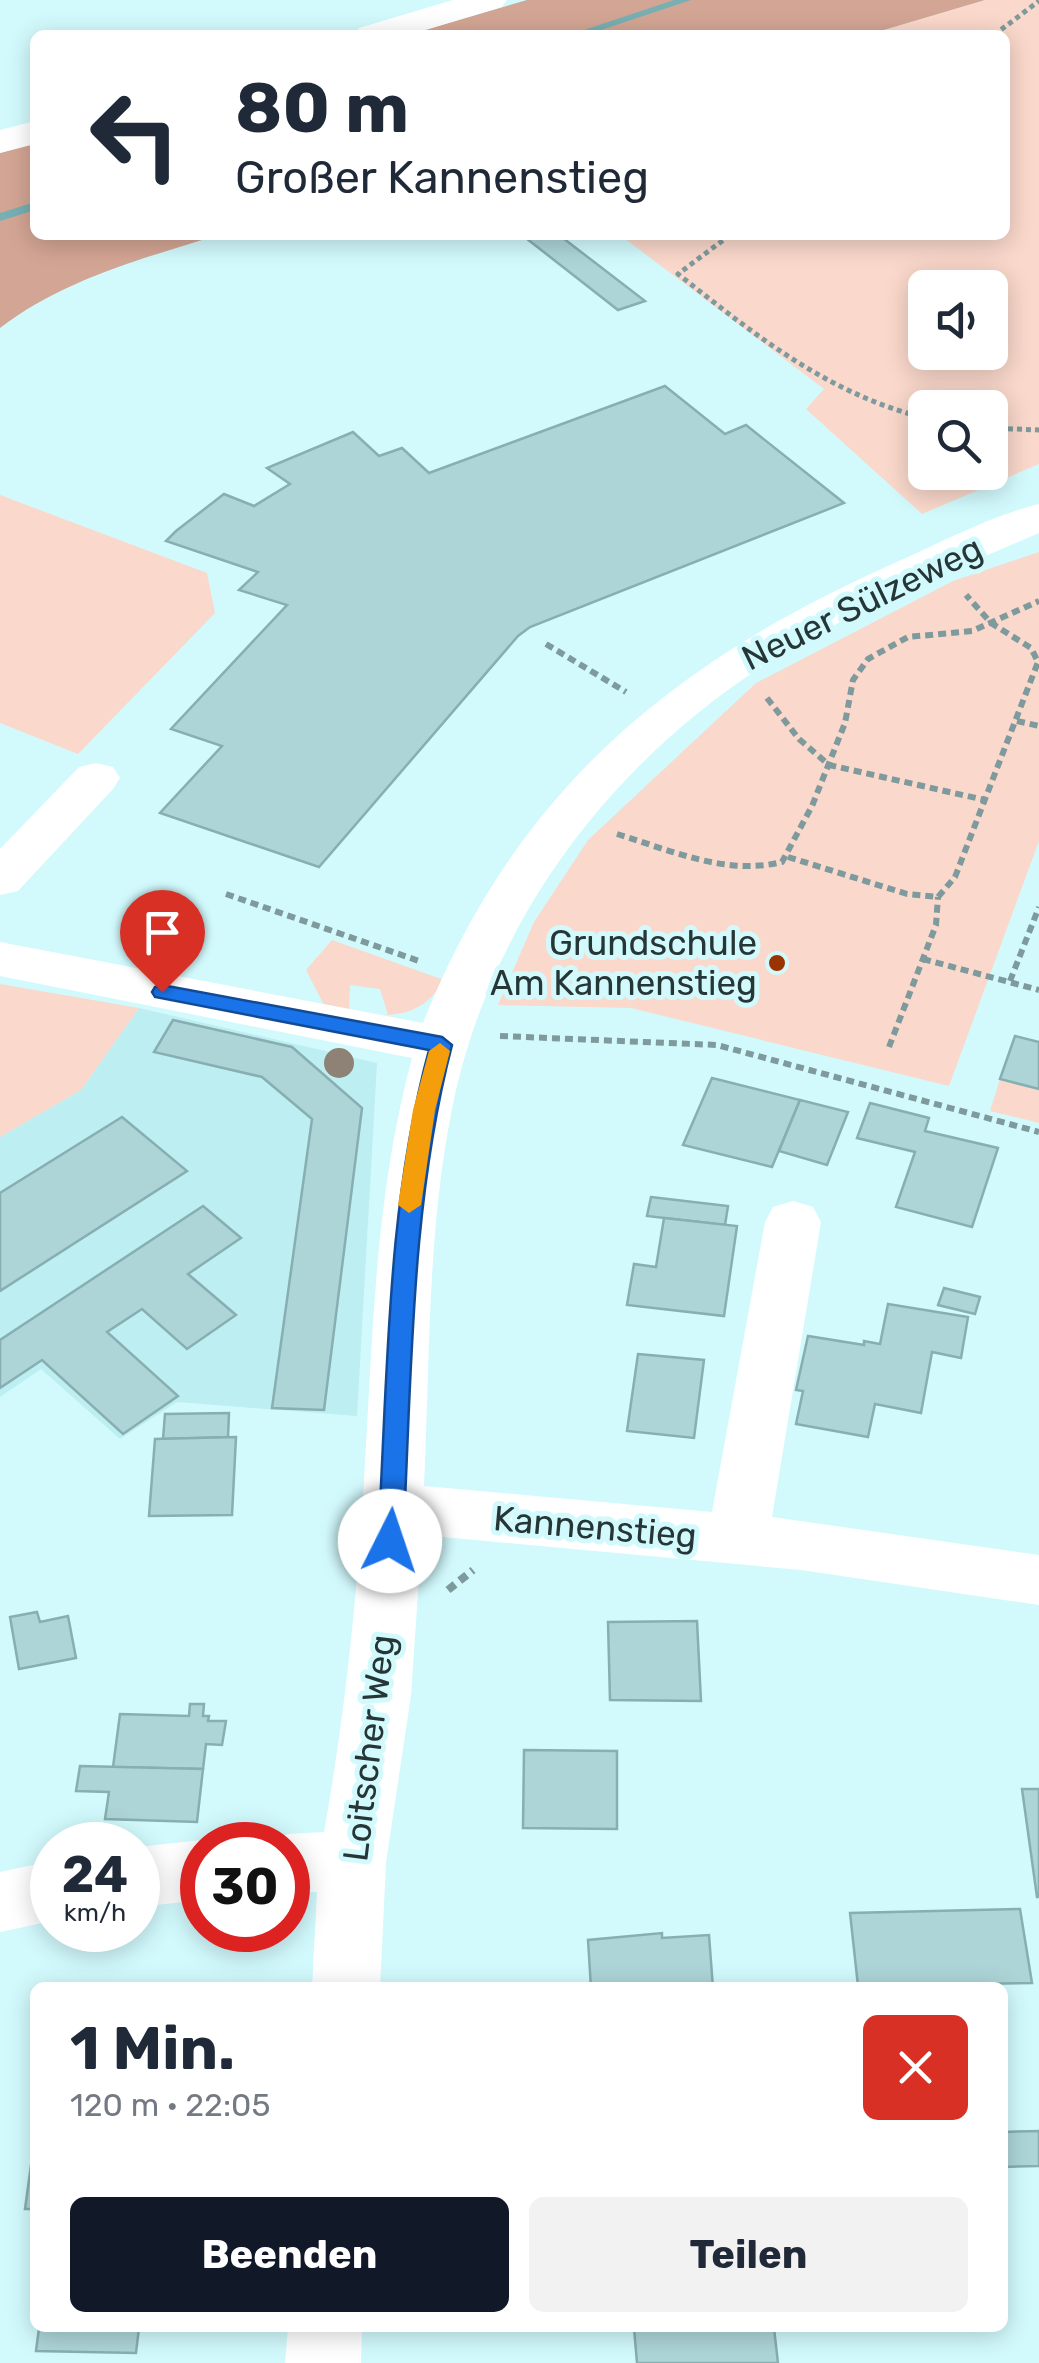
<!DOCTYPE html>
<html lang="de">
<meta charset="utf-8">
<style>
body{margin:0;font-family:Rubik,sans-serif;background:#f2f2f3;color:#1f2937;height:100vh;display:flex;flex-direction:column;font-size:38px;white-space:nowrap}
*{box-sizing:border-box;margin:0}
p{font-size:32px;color:#747a83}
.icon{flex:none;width:55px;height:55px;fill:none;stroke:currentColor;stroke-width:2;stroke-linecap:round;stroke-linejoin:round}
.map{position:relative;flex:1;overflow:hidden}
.side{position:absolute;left:30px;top:1982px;width:978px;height:350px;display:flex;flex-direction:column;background:#fff;border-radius:15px;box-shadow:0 5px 25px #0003}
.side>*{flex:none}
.hud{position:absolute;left:30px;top:30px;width:980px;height:210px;border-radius:15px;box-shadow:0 5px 25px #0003;background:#fff;color:#1f2937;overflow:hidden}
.fabs{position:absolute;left:908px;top:270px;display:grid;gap:20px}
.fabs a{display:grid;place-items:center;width:100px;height:100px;border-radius:15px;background:#fff;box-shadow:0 5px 25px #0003;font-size:50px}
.speed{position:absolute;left:30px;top:1822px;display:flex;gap:20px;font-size:50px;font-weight:700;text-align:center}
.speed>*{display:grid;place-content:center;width:130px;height:130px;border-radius:50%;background:#fff;box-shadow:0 5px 25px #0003;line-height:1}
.speed small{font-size:25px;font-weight:400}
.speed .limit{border:15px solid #d22;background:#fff;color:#111}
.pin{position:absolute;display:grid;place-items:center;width:85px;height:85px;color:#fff;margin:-102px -42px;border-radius:50% 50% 50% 0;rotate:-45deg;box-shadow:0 0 10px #0007}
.pin .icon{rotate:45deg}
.me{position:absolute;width:110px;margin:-55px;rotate:4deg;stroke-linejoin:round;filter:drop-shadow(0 0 8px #0008)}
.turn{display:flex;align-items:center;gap:35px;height:210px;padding:0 40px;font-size:45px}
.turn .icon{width:130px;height:130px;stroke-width:2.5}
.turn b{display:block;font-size:70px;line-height:85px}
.round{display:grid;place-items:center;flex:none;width:105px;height:105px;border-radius:15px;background:#f2f2f3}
.summary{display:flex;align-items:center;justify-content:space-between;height:170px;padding:0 40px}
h1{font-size:60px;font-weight:700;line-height:75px}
.primary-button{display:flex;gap:20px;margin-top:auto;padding:20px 40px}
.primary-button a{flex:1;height:115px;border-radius:15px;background:#111827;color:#fff;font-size:40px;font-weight:700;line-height:115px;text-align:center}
.primary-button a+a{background:#f2f2f3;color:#1f2937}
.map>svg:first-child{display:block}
.built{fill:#bdeef2}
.green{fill:#fad8cb;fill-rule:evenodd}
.forest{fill:#d3a594}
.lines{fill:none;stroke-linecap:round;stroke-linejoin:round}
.stream{fill:#77afb3;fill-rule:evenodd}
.building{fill:#add5d8;stroke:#87aeb1;stroke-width:2.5}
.path-far2{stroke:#7e9a9c;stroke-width:5;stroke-dasharray:5 4;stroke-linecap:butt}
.path-far1{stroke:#7e9a9c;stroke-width:6;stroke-dasharray:8 5;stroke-linecap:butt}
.path{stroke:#7e9a9c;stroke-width:8;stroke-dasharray:9 6;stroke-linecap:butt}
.minor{fill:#fff;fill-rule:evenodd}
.tree{fill:#8e8276}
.route{fill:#1a73e8;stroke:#114b97;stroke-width:2.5}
.slow{fill:#f59e0b}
.poi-dot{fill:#993401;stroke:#d2fafd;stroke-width:4}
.labels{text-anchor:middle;stroke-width:10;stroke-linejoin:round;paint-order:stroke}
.street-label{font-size:35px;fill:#263637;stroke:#d2fafd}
.poi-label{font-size:35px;fill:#263637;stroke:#d2fafd;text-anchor:end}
</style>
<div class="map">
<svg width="1039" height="2363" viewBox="0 0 1039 2363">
<rect width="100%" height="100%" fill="#d2fafd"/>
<!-- built -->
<polygon class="built" points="139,1008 377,1063 357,1416 177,1402 120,1439 41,1369 0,1397 0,1137 81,1090"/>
<!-- green -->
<g class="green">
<path d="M985,0H1039V464L922,514L806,409L824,389L620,235H1005V35H867ZM925,288H990V352H925ZM925,408H990V472H925Z"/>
<polygon points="0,495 207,573 215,613 78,754 0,723"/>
<polygon points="1039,552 1039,841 949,1086 631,1008 498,1005 534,922 588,840 756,683 953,581"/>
<path d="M332,940L444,980C430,1003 415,1013 388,1015L380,989L350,985L349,1010L324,1005L306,970Z"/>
<polygon points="0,984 139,1008 81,1090 0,1137"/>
<polygon points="1000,1079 1039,1089 1039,1123 990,1111"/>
</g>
<!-- forest -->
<g class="forest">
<polygon points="527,0 985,0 867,35 407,35"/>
<path d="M35,143V235H218C142,259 64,279 0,328V153Z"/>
</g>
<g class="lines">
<!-- stream -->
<g class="stream">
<polygon points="674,0 691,0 586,35 569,35"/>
<polygon points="35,202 35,210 0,221 0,213"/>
</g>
</g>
<!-- building -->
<g class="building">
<polygon points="522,235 559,235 645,301 618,310"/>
<polygon points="665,386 725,434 746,425 844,503 530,627 518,636 319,867 160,813 222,746 171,729 287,605 239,590 258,572 166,541 176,531 224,494 254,506 290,484 267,468 353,432 379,456 402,448 429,473"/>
<polygon points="173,1020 292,1047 362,1108 324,1410 272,1408 312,1119 262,1077 154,1052"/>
<polygon points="1015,1036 1039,1042 1039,1089 1000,1079"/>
<polygon points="712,1078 800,1100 772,1167 683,1145"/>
<polygon points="800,1100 848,1112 827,1165 779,1151"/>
<polygon points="870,1103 929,1118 925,1131 998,1148 972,1227 896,1207 915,1152 857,1138"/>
<polygon points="122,1117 187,1171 0,1291 0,1193"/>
<polygon points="651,1197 728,1206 725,1225 647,1216"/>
<polygon points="203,1206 241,1238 188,1274 236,1315 187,1349 142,1309 107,1332 178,1396 123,1434 42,1360 0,1388 0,1340"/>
<polygon points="664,1218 737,1226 724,1316 627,1305 634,1264 656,1267"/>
<polygon points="944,1288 980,1297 975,1314 938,1305"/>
<polygon points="888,1304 968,1317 961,1358 932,1352 921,1413 875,1404 868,1437 796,1424 803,1391 796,1390 808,1336 864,1345 864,1341 880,1344"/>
<polygon points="638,1354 704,1360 694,1438 627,1431"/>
<polygon points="229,1413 228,1437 163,1439 165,1414"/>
<polygon points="236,1437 232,1515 149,1516 155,1439"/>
<polygon points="37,1612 40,1622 68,1616 76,1658 19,1669 10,1617"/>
<polygon points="697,1621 701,1701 610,1700 608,1622"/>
<polygon points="190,1704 204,1704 203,1716 209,1716 208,1721 226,1721 222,1745 206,1744 203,1769 113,1767 120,1714 189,1716"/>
<polygon points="524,1750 617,1751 617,1829 523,1828"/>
<polygon points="80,1766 203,1769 197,1822 105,1819 109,1792 76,1791"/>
<polygon points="1022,1789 1039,1789 1039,1897 1037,1897"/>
<polygon points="1020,1909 1032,1983 858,1986 850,1913"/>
<polygon points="662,1933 662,1938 709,1935 713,1988 591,1988 588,1940"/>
<polygon points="1039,2131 1039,2166 1002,2167 1002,2132"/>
<polygon points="32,2158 35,2209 25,2209"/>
<polygon points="39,2328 139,2328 136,2353 36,2351"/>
<polygon points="634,2328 774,2328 778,2363 637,2363"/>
</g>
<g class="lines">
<!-- path-far2 -->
<g class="path-far2">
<polyline points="994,35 1039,1"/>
<path d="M730,235L678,274C755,335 828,394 925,418"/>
<polyline points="990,428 1039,430"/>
</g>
<!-- path-far1 -->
<g class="path-far1">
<polyline points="546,644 626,692"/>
<polyline points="767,698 799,739 829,765 985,800"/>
<polyline points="1017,721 1039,726"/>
<path d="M617,834C670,850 726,876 782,862L812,806L845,723L853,680L868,659L908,637L972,631L1039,601"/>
<polyline points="788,857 907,894 938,897 955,877 1038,662 1031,648 991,623 966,595"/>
<polyline points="226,894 419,961"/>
<polyline points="923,959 1039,990"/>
<polyline points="1010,981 1039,907"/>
<polyline points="500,1036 717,1045 1039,1132"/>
<polyline points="889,1047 936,925 938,897"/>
</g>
<!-- path -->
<polyline class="path" points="448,1590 473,1570"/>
<!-- minor -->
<g class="minor">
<polygon points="453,0 507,0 502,7 409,35 353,35 359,28"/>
<polygon points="35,121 35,144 0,153 0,130"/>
<path d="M1039,504V533C956,569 871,603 792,648C621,748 491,914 452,1109C427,1233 430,1361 424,1486L712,1512L765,1222L773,1207L793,1201L813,1207L821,1222L772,1517L1039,1555V1605L801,1570L422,1535L411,1695L386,1863L380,1988H312L317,1892L288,1893V1845H263L288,1834L324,1832C346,1709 358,1588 365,1463C373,1326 376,1191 412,1058L0,976V942L423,1023C516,789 673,661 899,561C944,541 991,516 1039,504Z"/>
<polygon points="96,763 113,767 120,778 113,789 18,891 0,895 0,849 79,767"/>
<polygon points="202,1840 215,1845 202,1845 202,1900 138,1907 138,1847"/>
<polygon points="52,1861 52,1921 0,1932 0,1872"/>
<polygon points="288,2328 362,2328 361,2363 285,2363"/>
</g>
</g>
<!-- trees -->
<circle class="tree" cx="339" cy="1063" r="15"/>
<!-- route -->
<path class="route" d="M162,985L442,1037L452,1045C410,1206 412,1375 403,1541L399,1548L390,1551L382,1548L378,1541C388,1377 386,1209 429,1050L155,997L152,992L155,987Z"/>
<!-- slow -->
<polygon class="slow" points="440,1043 450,1051 435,1110 421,1205 409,1213 398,1205 413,1110 429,1051"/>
<!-- markers -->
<circle class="poi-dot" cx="777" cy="963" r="10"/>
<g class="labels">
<!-- street labels -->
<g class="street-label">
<text transform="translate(862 603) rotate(-26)" y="12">Neuer Sülzeweg</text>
<text transform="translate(595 1527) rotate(5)" y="12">Kannenstieg</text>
<text transform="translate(369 1748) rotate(-83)" y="12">Loitscher Weg</text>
</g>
<!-- poi labels -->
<g class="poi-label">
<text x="757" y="955">Grundschule<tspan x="757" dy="40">Am Kannenstieg</tspan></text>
</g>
</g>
</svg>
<div class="fabs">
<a><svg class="icon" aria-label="sound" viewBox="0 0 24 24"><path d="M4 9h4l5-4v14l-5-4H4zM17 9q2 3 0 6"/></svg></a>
<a><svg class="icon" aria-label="search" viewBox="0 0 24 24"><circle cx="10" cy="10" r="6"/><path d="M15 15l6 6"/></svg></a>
</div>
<div class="speed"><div>24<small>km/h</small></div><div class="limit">30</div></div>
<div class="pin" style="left:162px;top:992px;background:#d93025"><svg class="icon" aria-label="arrive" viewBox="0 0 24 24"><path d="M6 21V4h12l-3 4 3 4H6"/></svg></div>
<svg class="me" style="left:390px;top:1541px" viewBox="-20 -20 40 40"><circle r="19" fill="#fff"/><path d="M0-13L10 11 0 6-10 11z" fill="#1a73e8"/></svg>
<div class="hud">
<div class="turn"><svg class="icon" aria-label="left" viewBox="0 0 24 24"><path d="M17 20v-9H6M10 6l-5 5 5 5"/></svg><div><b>80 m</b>Großer Kannenstieg</div></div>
</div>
<section class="side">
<div class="summary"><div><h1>1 Min.</h1><p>120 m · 22:05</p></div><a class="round" style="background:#d93025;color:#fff"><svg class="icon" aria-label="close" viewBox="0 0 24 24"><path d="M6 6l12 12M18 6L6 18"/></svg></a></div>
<div class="primary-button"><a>Beenden</a><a>Teilen</a></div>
</section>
</div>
